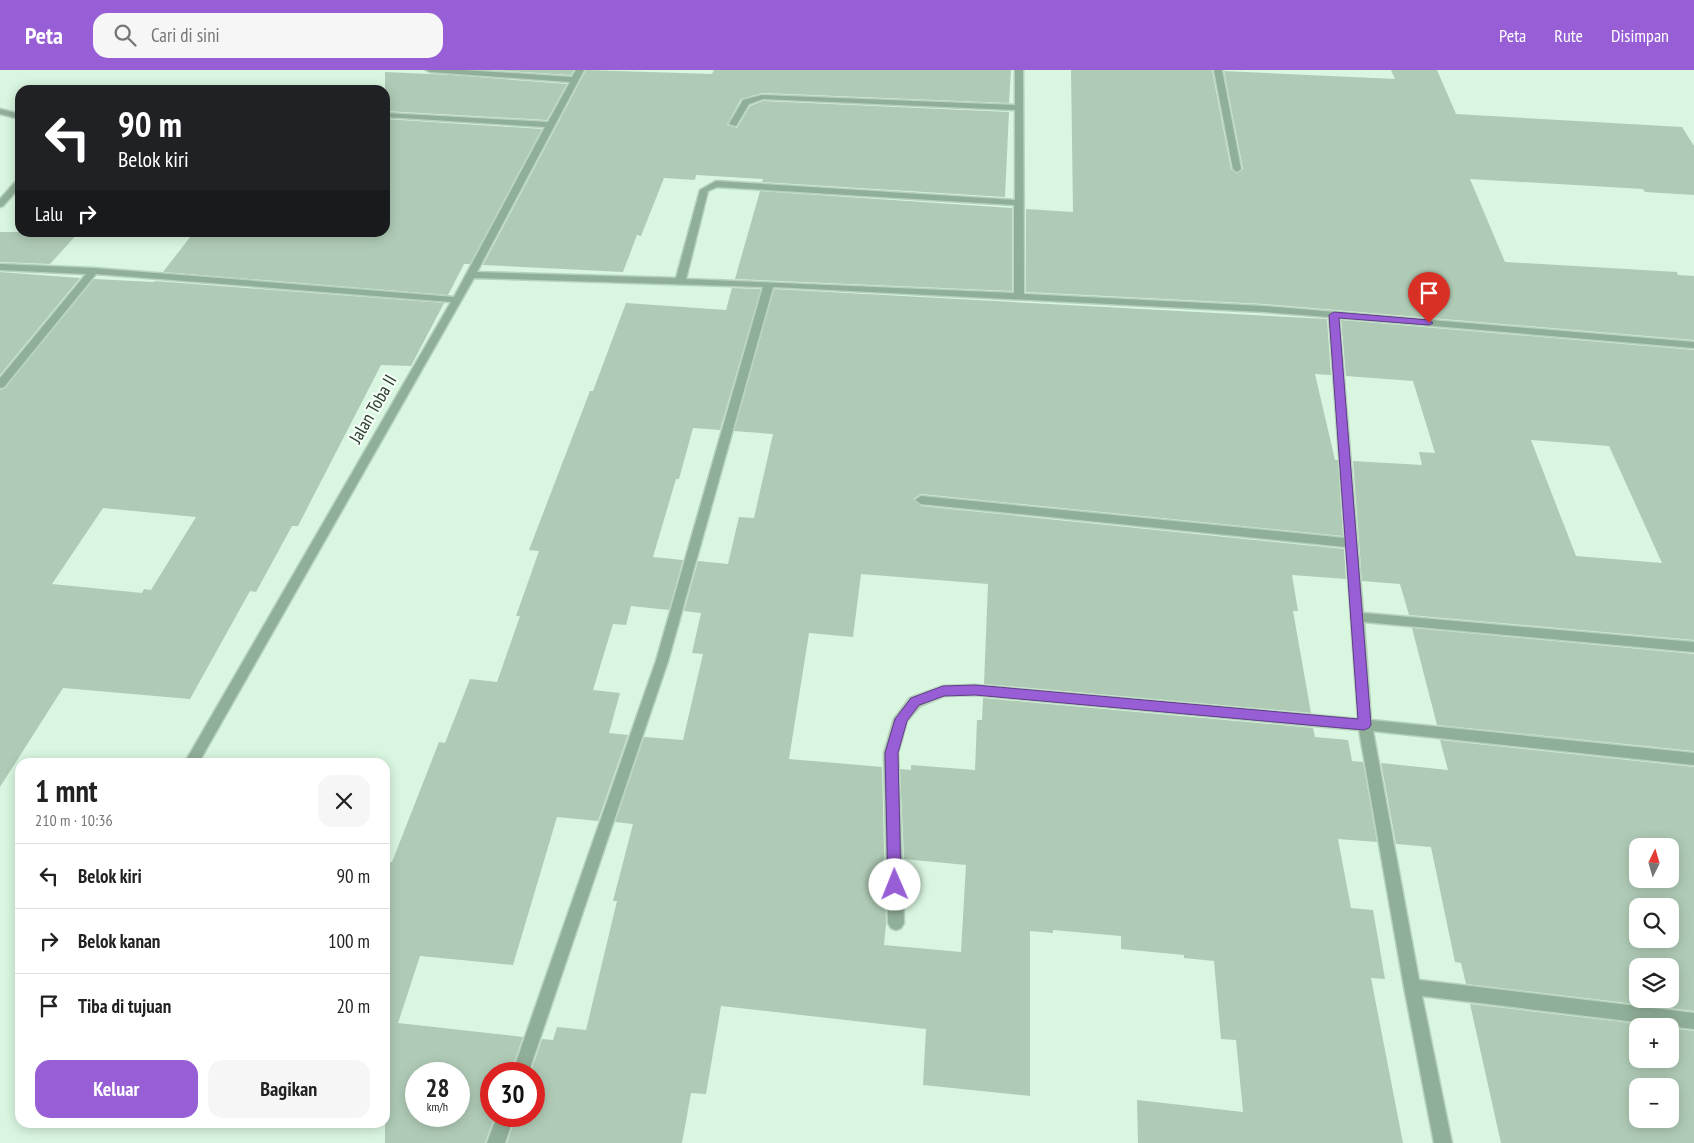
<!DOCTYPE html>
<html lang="id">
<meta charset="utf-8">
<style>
body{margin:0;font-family:"PT Sans Narrow",sans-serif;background:#f6f6f6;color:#222;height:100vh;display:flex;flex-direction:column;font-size:19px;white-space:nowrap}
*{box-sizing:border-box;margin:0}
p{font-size:16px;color:#767676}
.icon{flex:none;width:28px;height:28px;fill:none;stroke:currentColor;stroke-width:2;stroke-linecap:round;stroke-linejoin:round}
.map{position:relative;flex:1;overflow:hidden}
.side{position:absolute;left:15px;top:688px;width:375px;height:370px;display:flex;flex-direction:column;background:#fff;border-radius:15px;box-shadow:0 2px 12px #0003}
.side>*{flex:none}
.top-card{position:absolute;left:15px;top:15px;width:375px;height:152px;border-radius:15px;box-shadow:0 2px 12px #0003;background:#202124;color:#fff;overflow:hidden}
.needle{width:32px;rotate:5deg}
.tools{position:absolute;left:1629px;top:768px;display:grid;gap:10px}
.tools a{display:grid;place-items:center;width:50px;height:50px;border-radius:10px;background:#fff;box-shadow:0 2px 12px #0003;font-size:25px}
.speed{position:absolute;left:405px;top:992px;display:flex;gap:10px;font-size:25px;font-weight:700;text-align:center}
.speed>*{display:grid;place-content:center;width:65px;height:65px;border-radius:50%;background:#fff;box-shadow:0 2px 12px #0003;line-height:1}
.speed small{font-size:12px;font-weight:400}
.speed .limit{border:8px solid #d22;background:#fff;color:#111}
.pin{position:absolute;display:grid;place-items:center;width:42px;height:42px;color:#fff;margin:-51px -21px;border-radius:50% 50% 50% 0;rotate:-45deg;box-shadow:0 0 5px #0007}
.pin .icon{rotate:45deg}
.me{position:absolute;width:55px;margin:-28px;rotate:359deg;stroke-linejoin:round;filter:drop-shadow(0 0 4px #0008)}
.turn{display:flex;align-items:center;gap:18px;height:105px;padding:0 20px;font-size:22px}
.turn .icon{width:65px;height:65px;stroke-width:2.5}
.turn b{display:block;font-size:35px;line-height:42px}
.then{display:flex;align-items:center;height:48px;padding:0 20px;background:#0003;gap:10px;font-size:19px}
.round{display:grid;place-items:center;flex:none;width:52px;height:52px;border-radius:15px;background:#f6f6f6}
.headline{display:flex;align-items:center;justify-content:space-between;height:85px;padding:0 20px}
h1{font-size:30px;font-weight:800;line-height:38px}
.primary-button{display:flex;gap:10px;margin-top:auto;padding:10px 20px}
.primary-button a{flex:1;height:58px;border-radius:15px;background:#975ed6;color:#fff;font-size:20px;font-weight:800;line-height:58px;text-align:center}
.primary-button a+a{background:#f6f6f6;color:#222}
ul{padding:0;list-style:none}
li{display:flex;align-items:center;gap:15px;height:65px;padding:0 20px;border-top:1px solid #e0e0e0}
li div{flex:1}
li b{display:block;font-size:19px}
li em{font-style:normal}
header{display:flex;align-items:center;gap:30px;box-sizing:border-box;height:70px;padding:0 25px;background:#975ed6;color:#fff}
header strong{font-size:24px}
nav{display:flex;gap:28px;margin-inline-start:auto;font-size:18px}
.search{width:350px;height:45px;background:#f6f6f6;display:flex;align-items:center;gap:12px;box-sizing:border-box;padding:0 18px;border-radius:15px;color:#767676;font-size:19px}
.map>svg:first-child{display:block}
.building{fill:#afcbb6;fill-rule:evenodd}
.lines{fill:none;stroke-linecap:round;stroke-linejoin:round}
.minor-casing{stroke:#b7d1bd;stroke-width:3}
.minor{fill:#90af98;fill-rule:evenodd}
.route{fill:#975ed6;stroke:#623d8b}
.labels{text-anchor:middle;stroke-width:4.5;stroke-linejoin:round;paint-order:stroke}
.street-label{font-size:18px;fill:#303c33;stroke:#f2fef5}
</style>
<header>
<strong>Peta</strong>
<div class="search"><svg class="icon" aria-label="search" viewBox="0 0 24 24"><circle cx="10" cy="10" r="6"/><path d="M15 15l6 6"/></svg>Cari di sini</div>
<nav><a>Peta</a><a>Rute</a><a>Disimpan</a></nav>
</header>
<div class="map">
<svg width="1694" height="1073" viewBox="0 0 1694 1073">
<rect width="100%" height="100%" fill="#d9f6e0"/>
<!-- building -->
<g class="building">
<polygon points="493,0 574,0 571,5"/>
<polygon points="586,0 712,4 714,0 1011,0 1009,33 762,23 741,29 727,55 737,58 750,36 763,31 1009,42 1005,127 762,112 763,109 696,105 695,110 664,108 641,166 637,165 623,202 483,195"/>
<polygon points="1071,0 1212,0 1231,99 1237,104 1243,99 1224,1 1395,9 1391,0 1437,0 1456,44 1682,57 1694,76 1694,125 1645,122 1643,119 1470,109 1505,192 1677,202 1678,205 1694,206 1694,270 1264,234 1026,222 1026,139 1073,142"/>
<polygon points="385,2 451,5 567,14 547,50 385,41"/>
<polygon points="385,49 542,59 470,194 464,194 448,225 163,202 194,162 385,162"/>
<polygon points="760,121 1012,138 1012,221 735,209"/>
<polygon points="0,162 79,162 50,194 0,192"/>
<polygon points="0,202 80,208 0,305"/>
<path d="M94,209L154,212L155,211L444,233L411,296L381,295L298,456H292L256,522L250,521L190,629L63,618L0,717V320L5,318ZM103,438L196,447L151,520L144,519L142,523L52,514Z"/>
<path d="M732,218L761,219L720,360L693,358L679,409H676L653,487L683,490L669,540L631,536L626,555L613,554L593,620L620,623L609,663L628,665L598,751L557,747L513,895L420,886L398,953L523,967L510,1004H491V1046H495L485,1073H385V792H392L439,672L445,673L470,609L497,612L520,546H516L539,481L529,480L590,321H593L626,233L726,240ZM416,1004H459V1046H416Z"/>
<polygon points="774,219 1327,249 1331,305 1315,304 1335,390 1338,390 1343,466 921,424 913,429 921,436 1344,479 1346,509 1292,505 1298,541 1293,541 1311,643 984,614 988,514 861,504 853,567 809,563 789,689 882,697 886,854 884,875 961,882 966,795 904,789 900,699 911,700 911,695 975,700 977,650 982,650 983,628 1313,658 1315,667 1348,670 1352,691 1363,692 1377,772 1338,769 1351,838 1373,840 1385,909 1371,908 1403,1073 1138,1073 1137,1030 1243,1042 1236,970 1221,969 1214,891 1184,888 1184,885 1121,879 1121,866 1053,860 1053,863 1030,861 1030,1026 923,1015 926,959 721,936 706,1024 691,1023 682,1073 507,1073 516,1046 534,1046 534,1004 530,1004 542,969 553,970 557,957 586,960 617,831 613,831 633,754 615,752 644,667 683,670 703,584 692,583 701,543 684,541 698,491 728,494 739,447 754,448 773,364 734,361"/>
<path d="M1341,250L1694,280V570L1409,545L1400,514L1362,511L1353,391L1422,395L1419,382L1435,383L1413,311L1346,306ZM1531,370L1609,376L1662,493L1576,486Z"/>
<polygon points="1412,558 1694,584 1694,681 1437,655"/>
<path d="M1440,670L1694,697V941L1466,914L1461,893L1455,892L1431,777L1396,774L1381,693L1448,700ZM1638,776H1670V809H1638ZM1638,836H1670V869H1638ZM1638,896H1670V929H1638Z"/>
<path d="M1470,934L1656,956H1638V989H1670V958L1694,961V1073H1501ZM1638,1016H1670V1049H1638Z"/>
</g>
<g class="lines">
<defs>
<g id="minor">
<path d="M426,0H464L572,7L576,0H584L477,202L676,208L700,120L716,111L1015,130V40L763,29L749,34L736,56L729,54L743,30L762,25L1015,35V0H1023L1024,224L1264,236L1694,272V278L1339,248L1363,543L1694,572V582L1364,552L1371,650L1694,683V695L1373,661L1419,910L1694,943V959L1422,926L1452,1073H1434L1404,917L1359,660L975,625L944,626L920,636L907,651L898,683L904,853L901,858L896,860L891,858L888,853L884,683L894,649L910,628L943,616L975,615L1358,649L1346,477L921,434L915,430L921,426L1345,468L1329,247L1264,242L773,217L668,591L528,1004H512L656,591L763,217L474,208L199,692H185L451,232L96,204L4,317L0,318V308L86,204L0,200V194L93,198L454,227L545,57L385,47V43L548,52L570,12L430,2ZM717,117L1014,135V223L686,209L708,121Z"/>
<polygon points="1214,0 1222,0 1241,99 1237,102 1233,99"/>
<polygon points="0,39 20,44 20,49 0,44"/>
<polygon points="20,109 20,117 3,136 0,137 0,129 17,110"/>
<polygon points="497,1046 514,1046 505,1073 487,1073"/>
</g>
</defs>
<!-- minor casing -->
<use href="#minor" class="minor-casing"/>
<!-- minor -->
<use href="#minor" class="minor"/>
</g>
<!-- route -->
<polygon class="route" points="1334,242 1429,250 1433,253 1429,255 1339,248 1371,655 1369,658 1364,660 975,625 944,626 919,635 907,651 898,683 901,815 899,820 895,821 890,820 888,815 885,683 895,649 911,628 943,616 975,615 1358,649 1329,245"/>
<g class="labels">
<!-- street labels -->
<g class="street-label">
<text transform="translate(373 339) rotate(-60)" y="6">Jalan Toba II</text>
</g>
</g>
</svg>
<div class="tools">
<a><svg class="needle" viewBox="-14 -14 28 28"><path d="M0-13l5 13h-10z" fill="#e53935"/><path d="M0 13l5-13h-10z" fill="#767676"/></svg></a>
<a><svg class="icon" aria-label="search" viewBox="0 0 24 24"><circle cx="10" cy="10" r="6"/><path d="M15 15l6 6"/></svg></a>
<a><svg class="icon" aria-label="layers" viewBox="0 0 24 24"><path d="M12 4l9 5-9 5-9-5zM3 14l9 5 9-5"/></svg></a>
<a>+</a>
<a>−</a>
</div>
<div class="speed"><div>28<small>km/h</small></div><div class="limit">30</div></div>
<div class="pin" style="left:1429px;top:253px;background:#d93025"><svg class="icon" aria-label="arrive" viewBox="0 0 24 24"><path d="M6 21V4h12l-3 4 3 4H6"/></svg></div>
<svg class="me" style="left:895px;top:815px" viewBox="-20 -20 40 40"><circle r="19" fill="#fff"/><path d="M0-13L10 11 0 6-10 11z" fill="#975ed6"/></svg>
<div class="top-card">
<div class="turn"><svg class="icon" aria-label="left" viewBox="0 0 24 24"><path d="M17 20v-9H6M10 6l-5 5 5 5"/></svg><div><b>90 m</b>Belok kiri</div></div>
<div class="then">Lalu<svg class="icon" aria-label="right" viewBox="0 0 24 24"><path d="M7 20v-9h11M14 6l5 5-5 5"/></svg></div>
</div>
<section class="side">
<div class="headline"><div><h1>1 mnt</h1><p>210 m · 10:36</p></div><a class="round"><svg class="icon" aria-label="close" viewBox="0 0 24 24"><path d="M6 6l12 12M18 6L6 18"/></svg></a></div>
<ul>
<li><svg class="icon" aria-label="left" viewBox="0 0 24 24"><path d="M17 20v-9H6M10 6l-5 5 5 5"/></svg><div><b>Belok kiri</b></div><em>90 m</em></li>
<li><svg class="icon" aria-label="right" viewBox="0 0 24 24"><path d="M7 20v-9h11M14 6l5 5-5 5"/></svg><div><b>Belok kanan</b></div><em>100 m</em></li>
<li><svg class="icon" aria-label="arrive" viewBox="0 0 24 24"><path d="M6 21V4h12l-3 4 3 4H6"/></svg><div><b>Tiba di tujuan</b></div><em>20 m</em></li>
</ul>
<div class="primary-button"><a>Keluar</a><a>Bagikan</a></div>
</section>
</div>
